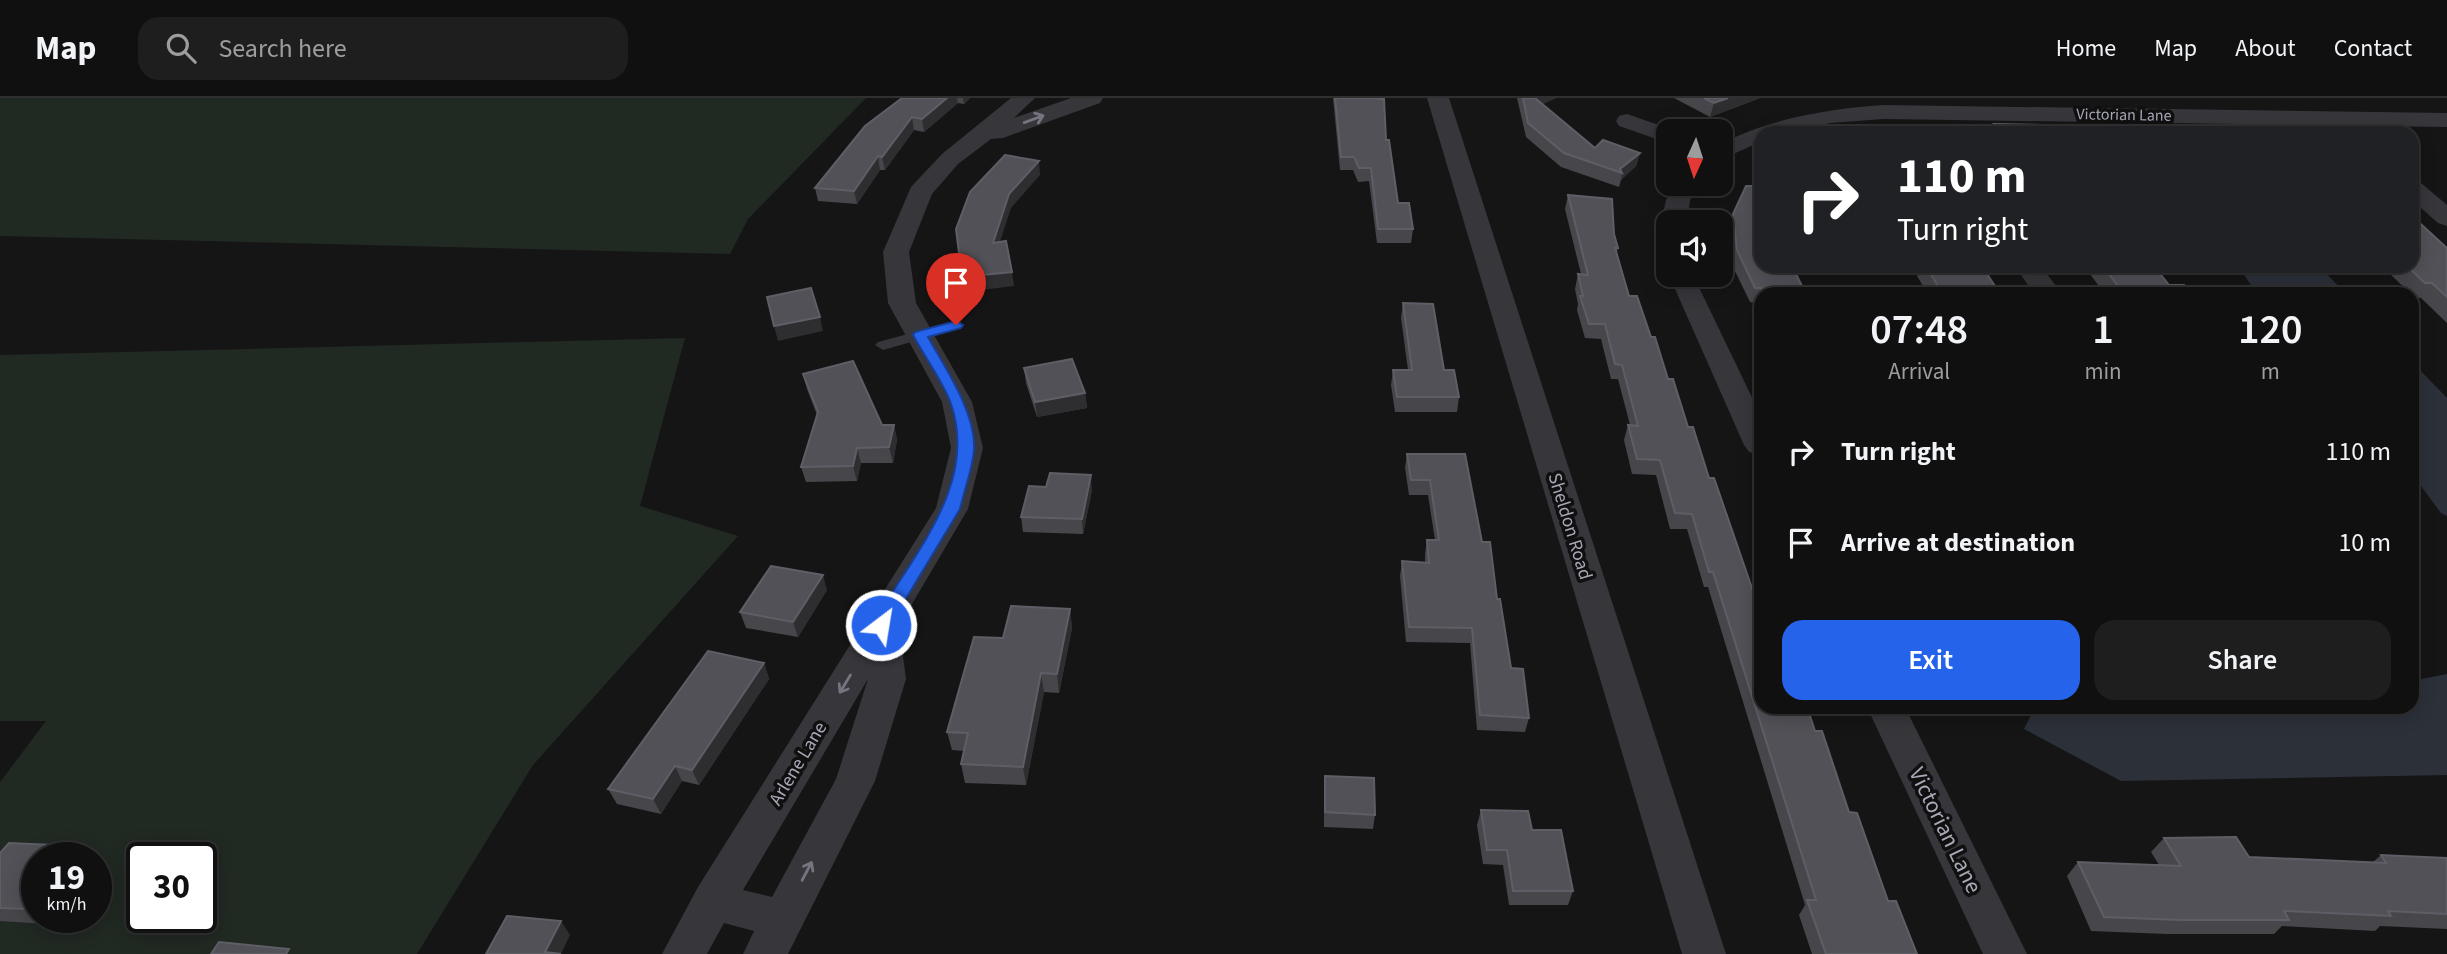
<!DOCTYPE html>
<style>
body{margin:0;font-family:"Source Sans 3",sans-serif;background:#1e1e1e;color:#f1f3f6;height:100vh;display:flex;flex-direction:column;font-size:26px;white-space:nowrap}
*{box-sizing:border-box;margin:0}
p{font-size:23px;color:#9c9d9f}
.icon{flex:none;width:38px;height:38px;fill:none;stroke:currentColor;stroke-width:2;stroke-linecap:round;stroke-linejoin:round}
.map{position:relative;flex:1;overflow:hidden}
.details{position:absolute;left:1754px;top:189px;width:665px;height:427px;display:flex;flex-direction:column;background:#101010;border-radius:21px;box-shadow:0 4px 18px #0003,0 0 0 2px #303030}
.details>*{flex:none}
.hud{position:absolute;left:1754px;top:28px;width:665px;height:147px;border-radius:21px;box-shadow:0 4px 18px #0003,0 0 0 2px #303030;background:#202124;color:#fff;overflow:hidden}
.needle{width:46px;rotate:183deg}
.controls{position:absolute;left:1656px;top:21px;display:grid;gap:14px}
.controls a{display:grid;place-items:center;width:77px;height:77px;border-radius:14px;background:#101010;box-shadow:0 4px 18px #0003,0 0 0 2px #303030;font-size:35px}
.speed{position:absolute;left:21px;top:744px;display:flex;gap:14px;font-size:35px;font-weight:700;text-align:center}
.speed>*{display:grid;place-content:center;width:91px;height:91px;border-radius:50%;background:#101010;box-shadow:0 4px 18px #0003,0 0 0 2px #303030;line-height:1}
.speed small{font-size:18px;font-weight:400}
.speed .limit{border:4px solid #111;border-radius:10px;background:#fff;color:#111}
.pin{position:absolute;display:grid;place-items:center;width:60px;height:60px;color:#fff;margin:-72px -30px;border-radius:50% 50% 50% 0;rotate:-45deg;box-shadow:0 0 7px #0007}
.pin .icon{rotate:45deg}
.me{position:absolute;width:77px;margin:-38px;rotate:31deg;stroke-linejoin:round;filter:drop-shadow(0 0 5px #0008)}
.turn{display:flex;align-items:center;gap:24px;height:147px;padding:0 28px;font-size:32px}
.turn .icon{width:91px;height:91px;stroke-width:2.5}
.turn b{display:block;font-size:49px;line-height:60px}
.eta{display:flex;justify-content:space-evenly;align-items:center;height:119px;text-align:center}
.eta b{font-size:42px;font-weight:600;line-height:49px}
.button{display:flex;gap:14px;margin-top:auto;padding:14px 28px}
.button a{flex:1;height:80px;border-radius:21px;background:#2563eb;color:#fff;font-size:28px;font-weight:600;line-height:80px;text-align:center}
.button a+a{background:#1e1e1e;color:#f1f3f6}
ul{padding:0;list-style:none}
li{display:flex;align-items:center;gap:21px;height:91px;padding:0 28px}
li div{flex:1}
li b{display:block;font-size:26px}
li em{font-style:normal}
header{display:flex;align-items:center;gap:42px;box-sizing:border-box;height:98px;padding:0 35px;background:#101010;border-bottom:2px solid #303030}
header strong{font-size:33px}
nav{display:flex;gap:38px;margin-inline-start:auto;font-size:24px}
.search{width:490px;height:63px;background:#1e1e1e;display:flex;align-items:center;gap:18px;box-sizing:border-box;padding:0 24px;border-radius:21px;color:#9c9d9f;font-size:26px}
.map>svg:first-child{display:block}
.green{fill:#212923;fill-rule:evenodd}
.water{fill:#2c3039}
.lines{fill:none;stroke-linecap:round;stroke-linejoin:round}
.service{fill:#36363b;fill-rule:evenodd}
.minor{fill:#36363b;fill-rule:evenodd}
.wall{fill:#46464b}
.shaded-wall{fill:#2e2e31}
.building{fill:#515157;stroke:#5e5e66;stroke-width:2}
.oneway{stroke:#74757f}
.route{fill:#2563eb;stroke:#184099;stroke-width:2}
.labels{text-anchor:middle;stroke-width:7;stroke-linejoin:round;paint-order:stroke}
.far-street-label{font-size:16px;fill:#a7a8b6;stroke:#101011}
.street-label{font-size:19px;fill:#a7a8b6;stroke:#101011}
.near-street-label{font-size:23px;fill:#a7a8b6;stroke:#101011}
</style>
<header>
<strong>Map</strong>
<div class="search"><svg class="icon" aria-label="search" viewBox="0 0 24 24"><circle cx="10" cy="10" r="6"/><path d="M15 15l6 6"/></svg>Search here</div>
<nav><a>Home</a><a>Map</a><a>About</a><a>Contact</a></nav>
</header>
<div class="map">
<svg width="2447" height="856" viewBox="0 0 2447 856">
<rect width="100%" height="100%" fill="#151516"/>
<!-- green -->
<g class="green">
<polygon points="0,0 866,0 748,121 730,156 0,138"/>
<path d="M685,240L640,408L738,438L533,667L417,856H0V684L46,623H0V257ZM37,760H96V819H37ZM142,760H201V819H142Z"/>
</g>
<!-- water -->
<g class="water">
<polygon points="2238,168 2319,168 2346,196 2257,196"/>
<polygon points="2412,264 2447,300 2447,418 2441,415 2412,376"/>
<polygon points="2447,576 2447,677 2121,683 2024,631 2035,609 2412,609 2412,583"/>
</g>
<g class="lines">
<!-- service -->
<polygon class="service" points="956,223 961,224 963,227 961,230 883,252 875,247 878,244"/>
<!-- minor -->
<g class="minor">
<path d="M1011,0H1035L1014,20L1071,0H1103L1100,5L1003,40L991,41L958,66L932,96L909,154L916,205L972,304L983,350L968,411L899,528L906,581L875,683L788,856H743L754,833L724,825L707,856H662L698,789L936,410L951,350L942,304L888,205L883,154L911,89L942,56ZM868,581L836,681L772,799L743,792Z"/>
<polygon points="1427,0 1449,0 1726,856 1682,856"/>
<path d="M1884,7L2447,15V29L1884,21L1830,25L1789,35H1760V44L1720,62V46C1772,20 1827,11 1884,7Z"/>
<polygon points="1627,16 1676,33 1668,33 1668,45 1619,28 1616,23 1619,18"/>
<polygon points="2412,83 2421,85 2447,107 2447,128 2438,125 2412,102"/>
<polygon points="1677,86 1701,86 1690,102 1687,124 1668,124 1668,130 1661,124 1666,102"/>
<polygon points="2015,168 2041,168 2062,196 2034,196"/>
<polygon points="1668,175 1693,177 1760,316 1760,357 1749,354 1744,347"/>
<polygon points="1867,609 1905,609 2027,856 1983,856"/>
</g>
</g>
<!-- wall -->
<g class="wall">
<polygon points="902,0 970,0 964,6 958,5 924,34 914,32 885,72 880,72 857,106 818,103 815,90"/>
<polygon points="1333,0 1378,0 1398,105 1413,131 1411,145 1377,145 1369,83 1358,84 1353,72 1340,72"/>
<polygon points="1517,0 1556,0 1542,6 1595,50 1640,55 1636,68 1621,82 1619,89 1561,69 1526,39"/>
<polygon points="1674,0 1760,0 1710,19"/>
<polygon points="1994,26 2048,35 1990,35"/>
<polygon points="1568,97 1614,136 1618,150 1617,154 1629,198 1760,609 1815,633 1849,714 1888,803 1917,856 1812,856 1799,817 1805,807 1708,489 1704,489 1687,431 1670,431 1656,377 1632,376 1624,342 1628,327 1630,327 1618,281 1611,281 1601,241 1585,240 1577,212 1578,206 1575,191 1578,176 1581,176 1565,111"/>
<polygon points="1733,116 1760,168 1806,196 1760,196 1760,214 1756,205 1750,204 1732,167 1729,130"/>
<polygon points="2412,118 2447,150 2447,225 2421,200 2414,199 2388,174 2392,168 2412,168"/>
<polygon points="1922,168 1982,168 2000,196 1928,196 1917,178"/>
<polygon points="2084,168 2154,168 2169,187 2191,196 2105,196"/>
<polygon points="1403,205 1459,299 1457,314 1395,314 1391,287 1393,272 1408,272 1401,220"/>
<polygon points="1024,270 1085,295 1087,310 1037,319 1026,285"/>
<polygon points="803,276 882,327 894,327 897,342 893,365 861,365 857,383 806,384 801,369 817,317 807,291"/>
<polygon points="1407,356 1482,444 1497,501 1511,570 1529,620 1525,634 1477,632 1470,545 1406,544 1400,478 1402,463 1425,464 1425,456 1427,442 1435,442 1428,397 1409,397 1405,370"/>
<polygon points="1092,392 1083,436 1023,434 1021,419"/>
<polygon points="827,492 798,539 746,530 740,514"/>
<polygon points="1070,511 1072,530 1059,595 1044,594 1026,687 965,685 961,666 964,653 952,652 947,634 1003,540"/>
<polygon points="764,565 769,581 699,687 682,683 661,716 617,706 608,691"/>
<polygon points="1325,678 1375,717 1373,731 1324,729 1324,693"/>
<polygon points="1481,712 1532,732 1573,793 1568,807 1509,807 1503,767 1483,766 1477,727"/>
<polygon points="2164,740 2249,759 2373,764 2381,757 2447,760 2447,831 2380,828 2375,833 2282,828 2274,836 2167,836 2091,833 2067,778 2078,764 2159,767 2151,754"/>
<polygon points="53,747 66,759 71,760 37,760 37,819 52,819 47,826 0,823 0,755"/>
</g>
<!-- shaded-wall -->
<g class="shaded-wall">
<polygon points="947,0 957,0 958,5 924,34 922,21"/>
<polygon points="963,0 970,0 964,6"/>
<polygon points="1532,0 1556,0 1530,12"/>
<polygon points="1728,0 1760,0 1710,19 1714,5"/>
<polygon points="912,19 914,32 885,72 882,59"/>
<polygon points="1640,55 1636,68 1621,82 1622,75 1620,71"/>
<polygon points="878,58 880,72 857,106 854,93"/>
<polygon points="1039,63 1040,77 1011,110 995,159 993,145 1009,96"/>
<polygon points="1012,174 1014,188 965,194 962,179"/>
<polygon points="820,219 823,233 778,243 774,228"/>
<polygon points="1085,295 1087,310 1037,319 1035,304"/>
<polygon points="894,327 897,342 893,365 889,349"/>
<polygon points="857,350 861,365 857,383 853,368"/>
<polygon points="1091,377 1092,392 1083,436 1082,421"/>
<polygon points="823,477 827,492 798,539 793,524"/>
<polygon points="1070,511 1072,530 1059,595 1057,576"/>
<polygon points="764,565 769,581 699,687 692,672"/>
<polygon points="1041,575 1044,594 1026,687 1023,669"/>
<polygon points="675,668 682,683 661,716 653,701"/>
<polygon points="53,747 66,760 44,758"/>
<polygon points="37,803 37,817 31,811"/>
<polygon points="40,819 52,819 47,826"/>
<polygon points="561,823 570,837 561,856 545,854"/>
</g>
<!-- building -->
<g class="building">
<polygon points="902,0 947,0 922,21 912,19 882,59 878,58 854,93 815,90 865,28"/>
<polygon points="1335,0 1378,0 1378,1 1384,1 1386,42 1389,42 1398,105 1409,105 1413,131 1378,131 1371,70 1359,70 1354,59 1341,59"/>
<polygon points="1523,0 1535,0 1595,50 1603,42 1640,55 1620,71 1622,75 1564,55 1528,25"/>
<polygon points="1704,0 1728,0 1714,5"/>
<polygon points="1994,26 2042,27 2048,35 2000,35"/>
<polygon points="2276,31 2313,32 2317,35 2281,35"/>
<polygon points="1005,57 1039,63 1009,96 993,145 1006,143 1012,174 962,179 956,131 970,94"/>
<polygon points="1746,88 1760,88 1760,168 1792,168 1806,196 1764,196 1761,190 1755,190 1737,152 1733,116"/>
<polygon points="1568,97 1612,101 1614,136 1618,150 1615,150 1629,198 1637,198 1651,239 1655,239 1668,281 1673,281 1688,329 1693,329 1709,380 1714,380 1753,493 1758,493 1760,499 1760,609 1807,609 1815,633 1822,633 1849,714 1857,715 1888,803 1896,803 1917,856 1826,856 1807,802 1816,802 1713,474 1709,474 1692,416 1675,415 1660,362 1637,361 1628,327 1638,328 1622,267 1615,266 1605,226 1589,226 1580,198 1583,198 1578,176 1588,177"/>
<polygon points="2412,118 2447,150 2447,199 2432,185 2425,185 2407,168 2412,168 2412,160 2416,160 2412,156"/>
<polygon points="1926,168 1982,168 2000,196 1946,196 1942,190 1939,190"/>
<polygon points="2103,168 2154,168 2169,187 2184,187 2191,196 2124,196"/>
<polygon points="811,190 820,219 774,228 767,199"/>
<polygon points="1403,205 1433,206 1444,272 1454,272 1459,299 1397,299 1393,272 1412,272"/>
<polygon points="1072,261 1085,295 1035,304 1024,270"/>
<polygon points="853,263 882,327 894,327 889,349 857,350 853,368 801,369 818,314 803,276"/>
<polygon points="1407,356 1465,356 1482,444 1490,444 1497,501 1500,501 1511,570 1523,571 1529,620 1480,617 1472,530 1409,529 1402,463 1429,465 1427,442 1439,442 1430,382 1411,382"/>
<polygon points="1050,375 1091,377 1082,421 1021,419 1029,388 1046,389"/>
<polygon points="771,468 823,477 793,524 740,514"/>
<polygon points="1011,508 1070,511 1057,576 1041,575 1023,669 961,666 968,635 947,634 974,539 1003,540"/>
<polygon points="708,553 764,565 692,672 675,668 653,701 608,691"/>
<polygon points="1325,678 1374,680 1375,717 1325,714"/>
<polygon points="1481,712 1528,713 1532,732 1561,732 1573,793 1513,793 1507,752 1487,752"/>
<polygon points="2236,739 2249,759 2386,765 2381,757 2447,760 2447,816 2388,813 2391,818 2284,813 2289,822 2181,822 2104,819 2078,764 2181,768 2164,740"/>
<polygon points="9,745 53,747 44,758 71,759 37,760 37,803 31,811 0,810 0,755"/>
<polygon points="507,818 561,823 545,854 561,856 486,856"/>
<polygon points="219,844 289,851 286,856 211,856"/>
</g>
<!-- one-way arrows -->
<defs><path id="oneway-shaft" d="M-6 0H5M1.5-3L5.5 0L1.5 3" fill="none" stroke-width="1.6" stroke-linecap="round" stroke-linejoin="round" transform="scale(1.75)"/></defs>
<g class="oneway">
<use href="#oneway-shaft" transform="translate(1034 21) rotate(-20)"/>
<use href="#oneway-shaft" transform="translate(845 586) rotate(121)"/>
<use href="#oneway-shaft" transform="translate(807 773) rotate(-62)"/>
</g>
<!-- route -->
<path class="route" d="M956,223L963,227L961,230L928,239C945,270 976,315 974,351C973,370 964,392 960,411L887,532H875L872,527C910,460 981,386 950,303C941,281 925,259 913,237L915,234Z"/>
<g class="labels">
<!-- far-street labels -->
<g class="far-street-label">
<text transform="translate(2124 16) rotate(1)" y="6">Victorian Lane</text>
</g>
<!-- street labels -->
<g class="street-label">
<text transform="translate(1571 428) rotate(73)" y="7">Sheldon Road</text>
<text transform="translate(797 665) rotate(-59)" y="7">Arlene Lane</text>
</g>
<!-- near-street labels -->
<g class="near-street-label">
<text transform="translate(1946 732) rotate(64)" y="8">Victorian Lane</text>
</g>
</g>
</svg>
<div class="controls">
<a><svg class="needle" viewBox="-14 -14 28 28"><path d="M0-13l5 13h-10z" fill="#e53935"/><path d="M0 13l5-13h-10z" fill="#9c9d9f"/></svg></a>
<a><svg class="icon" aria-label="sound" viewBox="0 0 24 24"><path d="M4 9h4l5-4v14l-5-4H4zM17 9q2 3 0 6"/></svg></a>
</div>
<div class="speed"><div>19<small>km/h</small></div><div class="limit">30</div></div>
<div class="pin" style="left:956px;top:227px;background:#d93025"><svg class="icon" aria-label="arrive" viewBox="0 0 24 24"><path d="M6 21V4h12l-3 4 3 4H6"/></svg></div>
<svg class="me" style="left:881px;top:527px" viewBox="-20 -20 40 40"><circle r="17" fill="#2563eb" stroke="#fff" stroke-width="3"/><path d="M0-11L8 9 0 5-8 9z" fill="#fff"/></svg>
<div class="hud">
<div class="turn"><svg class="icon" aria-label="right" viewBox="0 0 24 24"><path d="M7 20v-9h11M14 6l5 5-5 5"/></svg><div><b>110 m</b>Turn right</div></div>
</div>
<section class="details">
<div class="eta">
<div><b>07:48</b><p>Arrival</p></div>
<div><b>1</b><p>min</p></div>
<div><b>120</b><p>m</p></div>
</div>
<ul>
<li><svg class="icon" aria-label="right" viewBox="0 0 24 24"><path d="M7 20v-9h11M14 6l5 5-5 5"/></svg><div><b>Turn right</b></div><em>110 m</em></li>
<li><svg class="icon" aria-label="arrive" viewBox="0 0 24 24"><path d="M6 21V4h12l-3 4 3 4H6"/></svg><div><b>Arrive at destination</b></div><em>10 m</em></li>
</ul>
<div class="button"><a>Exit</a><a>Share</a></div>
</section>
</div>
